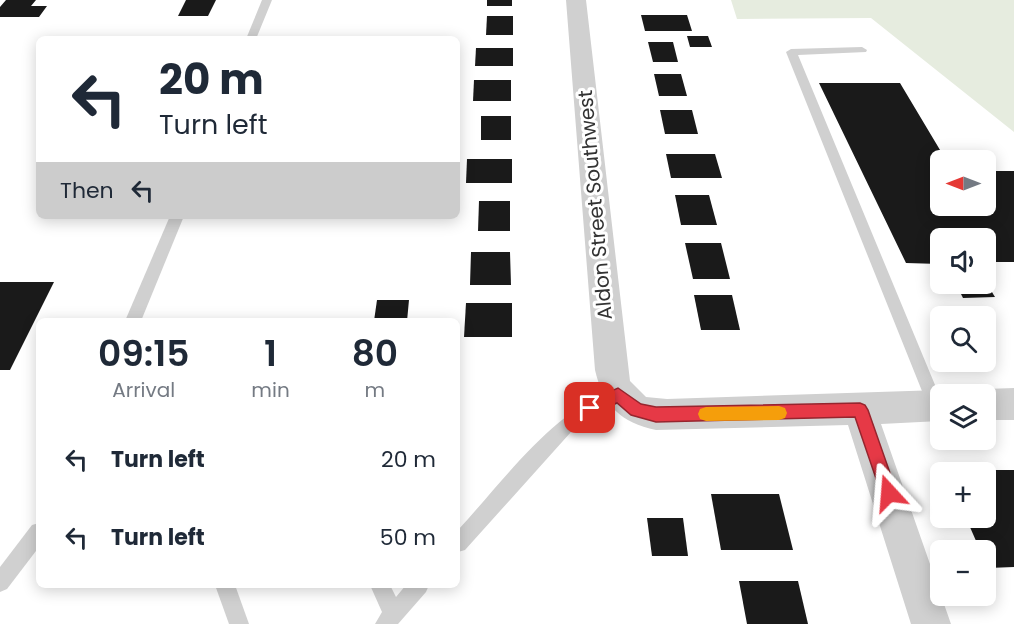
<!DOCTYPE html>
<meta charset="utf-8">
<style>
body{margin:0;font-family:Poppins,sans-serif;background:#f2f2f3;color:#1f2937;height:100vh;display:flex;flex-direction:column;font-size:22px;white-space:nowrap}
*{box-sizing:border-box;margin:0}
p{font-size:20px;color:#747a83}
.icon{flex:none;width:33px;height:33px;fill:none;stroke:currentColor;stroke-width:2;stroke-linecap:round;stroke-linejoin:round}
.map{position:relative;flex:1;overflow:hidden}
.drawer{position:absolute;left:36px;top:318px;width:424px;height:270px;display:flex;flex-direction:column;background:#fff;border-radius:9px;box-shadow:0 3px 15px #0003}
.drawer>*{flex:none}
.guide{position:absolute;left:36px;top:36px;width:424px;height:183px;border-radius:9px;box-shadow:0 3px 15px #0003;background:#fff;color:#1f2937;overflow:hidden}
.needle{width:39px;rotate:270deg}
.buttons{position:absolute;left:930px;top:150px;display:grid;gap:12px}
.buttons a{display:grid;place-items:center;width:66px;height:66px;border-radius:9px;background:#fff;box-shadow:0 3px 15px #0003;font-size:30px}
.pin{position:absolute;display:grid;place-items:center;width:51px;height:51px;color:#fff;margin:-26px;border-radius:12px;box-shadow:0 3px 9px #0006}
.me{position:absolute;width:66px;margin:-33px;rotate:341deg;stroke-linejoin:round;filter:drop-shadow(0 0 4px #0008)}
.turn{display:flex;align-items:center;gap:21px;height:126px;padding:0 24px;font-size:27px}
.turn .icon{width:78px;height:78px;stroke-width:2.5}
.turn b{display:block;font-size:42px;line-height:51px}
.then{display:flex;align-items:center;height:57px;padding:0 24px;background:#0003;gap:12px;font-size:22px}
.eta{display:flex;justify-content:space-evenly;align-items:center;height:102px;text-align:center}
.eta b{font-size:36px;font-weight:600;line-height:42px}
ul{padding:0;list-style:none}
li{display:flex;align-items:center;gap:18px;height:78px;padding:0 24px}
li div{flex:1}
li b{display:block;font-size:22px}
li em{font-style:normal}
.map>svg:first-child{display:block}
.green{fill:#e6ecdf}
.building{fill:#1a1a1a}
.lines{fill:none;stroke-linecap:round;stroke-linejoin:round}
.lane{fill:#d0d0d0;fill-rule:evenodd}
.street{fill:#d0d0d0;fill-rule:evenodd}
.route{fill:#e63946;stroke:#96252e;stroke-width:1.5}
.slow{fill:#f59e0b}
.labels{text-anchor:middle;stroke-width:6;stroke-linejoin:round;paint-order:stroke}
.street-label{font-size:20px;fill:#333;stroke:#fff}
</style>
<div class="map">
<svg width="1014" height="624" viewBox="0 0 1014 624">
<rect width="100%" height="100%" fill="#fff"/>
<!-- green -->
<polygon class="green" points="731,0 1014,0 1014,132 871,18 737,19"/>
<!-- building -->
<g class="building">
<polygon points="6,0 36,0 31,6 47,6 39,17 0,17 0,7"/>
<polygon points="186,0 216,0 208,16 178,16"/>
<rect x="487" y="0" width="25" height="6"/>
<polygon points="641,15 687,15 692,31 645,31"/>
<polygon points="487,16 513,16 513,35 486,35"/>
<polygon points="687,36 708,36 712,47 690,47"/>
<polygon points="648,42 673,42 678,62 653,62"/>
<polygon points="476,48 513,48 513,66 475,66"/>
<polygon points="654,74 681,74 687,96 659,96"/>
<polygon points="474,80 511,80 511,101 473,101"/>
<polygon points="819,83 900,83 946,160 940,160 940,206 986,206 986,171 1014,171 1014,262 986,262 986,238 940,238 940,264 906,263"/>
<polygon points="660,110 692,110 698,134 665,134"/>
<rect x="481" y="116" width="30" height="24"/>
<polygon points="666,154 715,154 722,178 671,178"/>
<polygon points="467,159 512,159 512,183 466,183"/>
<polygon points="675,195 709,195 717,225 681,225"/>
<polygon points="479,201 510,201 510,231 478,231"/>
<polygon points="685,243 721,243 730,279 693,279"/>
<polygon points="471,252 510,252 511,285 470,285"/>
<polygon points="0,282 54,282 10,370 0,370"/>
<polygon points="956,284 987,284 995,297 963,298"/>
<polygon points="694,295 732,295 740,330 701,330"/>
<polygon points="377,300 409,300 407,321 374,321"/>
<polygon points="466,303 512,303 512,337 464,337"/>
<polygon points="986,470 1014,470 1014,567 988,568 986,550 980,550 966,518 986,518"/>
<polygon points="711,494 779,494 793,550 721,550"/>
<polygon points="647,518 683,518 688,556 652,556"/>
<polygon points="739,581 798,581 808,624 747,624"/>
</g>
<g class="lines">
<!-- lane -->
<g class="lane">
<polygon points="262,0 272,0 256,39 246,39"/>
<polygon points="862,47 867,50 866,52 798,55 940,397 940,412 936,414 930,412 928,406 786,52 791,49"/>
<polygon points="170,216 184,216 141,321 125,321"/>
<path d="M618,386L624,389L626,394L624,399L595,414L571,432L465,550L458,552V530C505,479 552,412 618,386Z"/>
<polygon points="39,523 39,547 7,589 0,592 0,567 32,525"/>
<polygon points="215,585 235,585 249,624 229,624"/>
<polygon points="370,585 390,585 396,597 406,585 429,585 426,592 398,624 375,624 382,612"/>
</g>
<!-- street -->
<g class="street">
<path d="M566,0H586L630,381L646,397L667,399L940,390L950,394H940V421L881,424L951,624H911L848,425L656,430C621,423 603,405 595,370Z"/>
<polygon points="1014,388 1014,420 986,420 986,394 974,394 986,389"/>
</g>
</g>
<!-- route -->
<polygon class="route" points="618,388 641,404 656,407 860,403 865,405 868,410 897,493 895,499 889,501 883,499 855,417 656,422 631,415 617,403 590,415 584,413 582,408 584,403"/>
<!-- slow -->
<polygon class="slow" points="779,406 785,408 787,413 785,418 779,420 706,421 700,419 698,414 700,409 706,407"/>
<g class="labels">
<!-- street labels -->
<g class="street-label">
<text transform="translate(595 205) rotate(-95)" y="7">Aldon Street Southwest</text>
</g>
</g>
</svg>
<div class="buttons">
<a><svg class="needle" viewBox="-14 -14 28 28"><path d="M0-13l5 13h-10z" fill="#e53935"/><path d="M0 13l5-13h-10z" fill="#747a83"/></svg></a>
<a><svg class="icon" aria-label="sound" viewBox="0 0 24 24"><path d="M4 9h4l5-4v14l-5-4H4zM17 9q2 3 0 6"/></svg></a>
<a><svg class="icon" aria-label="search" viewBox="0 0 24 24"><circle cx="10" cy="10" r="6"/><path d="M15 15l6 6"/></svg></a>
<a><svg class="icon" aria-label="layers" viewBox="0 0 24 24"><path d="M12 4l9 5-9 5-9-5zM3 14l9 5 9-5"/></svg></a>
<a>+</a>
<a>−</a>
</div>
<div class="pin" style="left:590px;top:408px;background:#d93025"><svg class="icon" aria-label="arrive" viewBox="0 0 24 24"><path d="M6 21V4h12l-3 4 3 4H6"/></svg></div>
<svg class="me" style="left:889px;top:493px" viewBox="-20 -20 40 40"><path d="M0-17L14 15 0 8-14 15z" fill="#e63946" stroke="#fff" stroke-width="4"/></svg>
<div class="guide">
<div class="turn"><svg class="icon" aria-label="left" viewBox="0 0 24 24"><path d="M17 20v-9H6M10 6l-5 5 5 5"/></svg><div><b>20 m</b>Turn left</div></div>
<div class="then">Then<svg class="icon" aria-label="left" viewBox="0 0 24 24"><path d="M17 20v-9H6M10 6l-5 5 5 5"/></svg></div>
</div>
<section class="drawer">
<div class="eta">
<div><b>09:15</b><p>Arrival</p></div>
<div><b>1</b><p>min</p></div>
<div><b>80</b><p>m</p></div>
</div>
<ul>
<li><svg class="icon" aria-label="left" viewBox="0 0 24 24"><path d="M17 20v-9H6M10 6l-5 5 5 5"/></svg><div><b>Turn left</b></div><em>20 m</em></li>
<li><svg class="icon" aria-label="left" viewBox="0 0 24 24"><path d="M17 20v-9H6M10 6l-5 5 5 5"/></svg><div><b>Turn left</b></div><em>50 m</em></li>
</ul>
</section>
</div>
